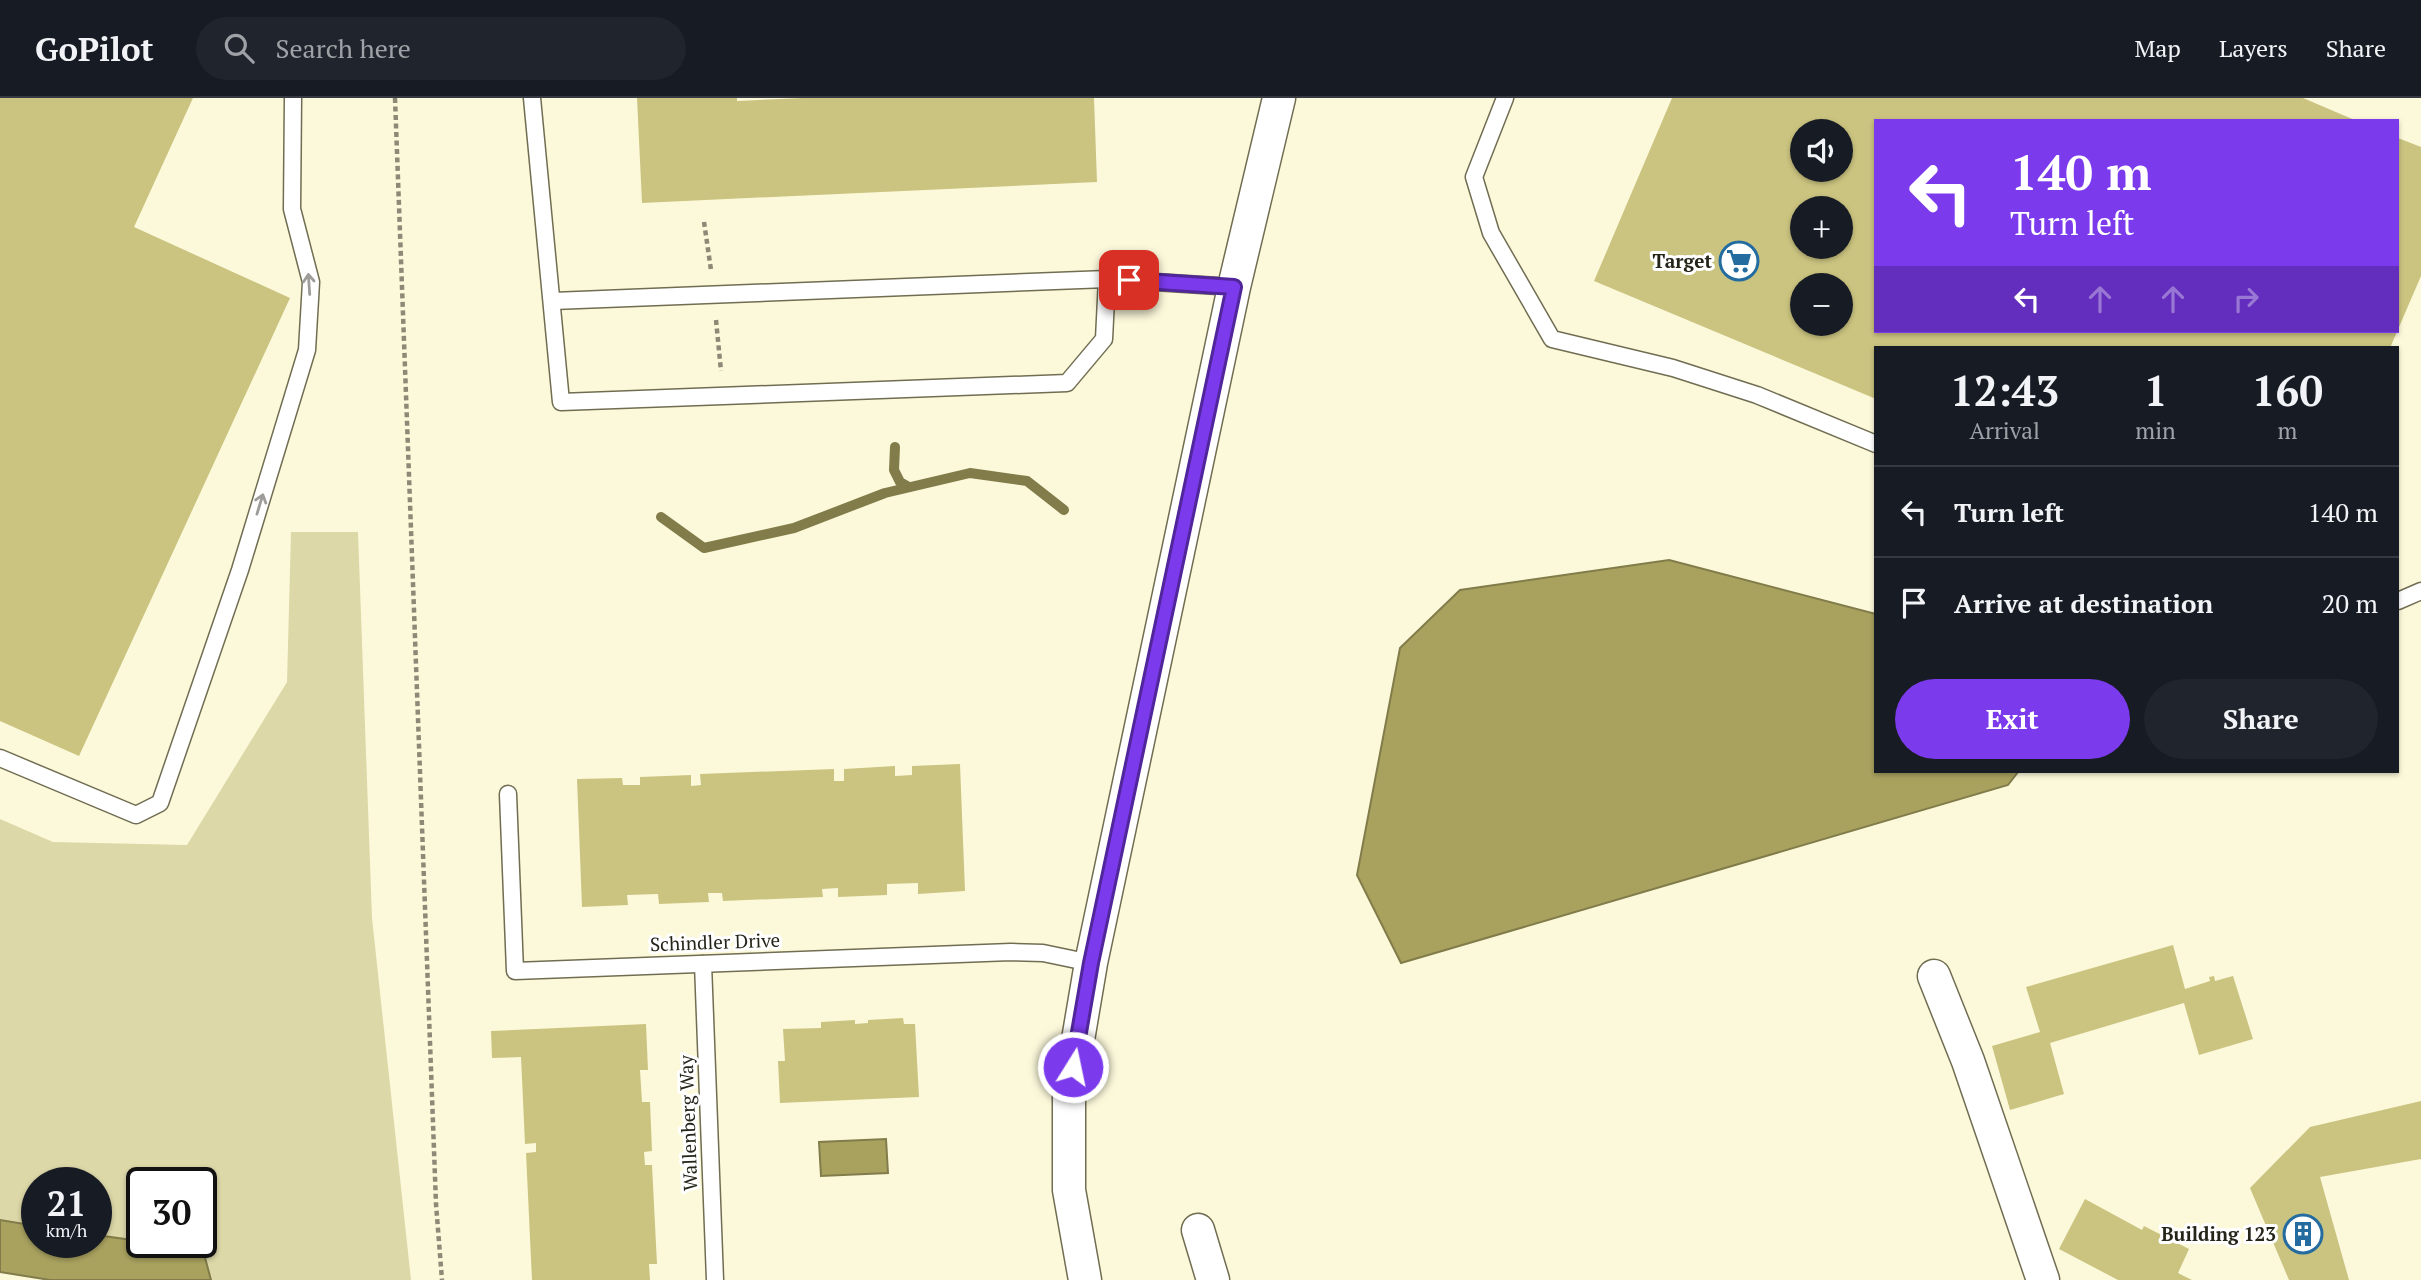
<!DOCTYPE html>
<meta charset="utf-8">
<style>
body{margin:0;font-family:"PT Serif",serif;background:#20242c;color:#f1f3f6;height:100vh;display:flex;flex-direction:column;font-size:26px;white-space:nowrap}
*{box-sizing:border-box;margin:0}
p{font-size:23px;color:#9ea1a6}
.icon{flex:none;width:38px;height:38px;fill:none;stroke:currentColor;stroke-width:2;stroke-linecap:round;stroke-linejoin:round}
.map{position:relative;flex:1;overflow:hidden}
.drawer{position:absolute;left:1874px;top:248px;width:525px;height:427px;display:flex;flex-direction:column;background:#171b24;border-radius:0px;box-shadow:0 2px 5px #0004}
.drawer>*{flex:none}
.hud{position:absolute;left:1874px;top:21px;width:525px;height:214px;border-radius:0px;box-shadow:0 2px 5px #0004;background:#7c3aed;color:#fff;overflow:hidden}
.tools{position:absolute;left:1790px;top:21px;display:grid;gap:14px}
.tools a{display:grid;place-items:center;width:63px;height:63px;border-radius:50%;background:#171b24;box-shadow:0 2px 5px #0004;font-size:35px}
.speed{position:absolute;left:21px;top:1069px;display:flex;gap:14px;font-size:35px;font-weight:700;text-align:center}
.speed>*{display:grid;place-content:center;width:91px;height:91px;border-radius:50%;background:#171b24;box-shadow:0 2px 5px #0004;line-height:1}
.speed small{font-size:18px;font-weight:400}
.speed .limit{border:4px solid #111;border-radius:10px;background:#fff;color:#111}
.pin{position:absolute;display:grid;place-items:center;width:60px;height:60px;color:#fff;margin:-30px;border-radius:14px;box-shadow:0 4px 10px #0006}
.me{position:absolute;width:77px;margin:-38px;rotate:10deg;stroke-linejoin:round;filter:drop-shadow(0 0 5px #0008)}
.turn{display:flex;align-items:center;gap:24px;height:147px;padding:0 21px;font-size:32px}
.turn .icon{width:91px;height:91px;stroke-width:2.5}
.turn b{display:block;font-size:49px;line-height:60px}
.lanes{display:flex;align-items:center;height:66px;padding:0 21px;background:#0003;justify-content:center;gap:35px;direction:ltr}
.lanes .off{opacity:.35}
.eta{display:flex;justify-content:space-evenly;align-items:center;height:119px;text-align:center}
.eta b{font-size:42px;font-weight:700;line-height:49px}
.primary-button{display:flex;gap:14px;margin-top:auto;padding:14px 21px}
.primary-button a{flex:1;height:80px;border-radius:42px;background:#7c3aed;color:#fff;font-size:28px;font-weight:700;line-height:80px;text-align:center}
.primary-button a+a{background:#20242c;color:#f1f3f6}
ul{padding:0;list-style:none}
li{display:flex;align-items:center;gap:21px;height:91px;padding:0 21px;border-top:2px solid #363941}
li div{flex:1}
li b{display:block;font-size:26px}
li em{font-style:normal}
header{display:flex;align-items:center;gap:42px;box-sizing:border-box;height:98px;padding:0 35px;background:#171b24;border-bottom:2px solid #363941}
header strong{font-size:33px}
nav{display:flex;gap:38px;margin-inline-start:auto;font-size:24px}
.search{width:490px;height:63px;background:#20242c;display:flex;align-items:center;gap:18px;box-sizing:border-box;padding:0 24px;border-radius:38px;color:#9ea1a6;font-size:26px}
.map>svg:first-child{display:block}
.green{fill:#ddd8a8}
.water{fill:#a9a25f;stroke:#817c4a;stroke-width:2}
.lines{fill:none;stroke-linecap:round;stroke-linejoin:round}
.stream{stroke:#817c4a;stroke-width:10}
.building{fill:#cbc480;fill-rule:evenodd}
.service-casing{stroke:#706d52;stroke-width:19}
.minor-casing{stroke:#706d52;stroke-width:35}
.path{stroke:#8c8a76;stroke-width:4.5;stroke-dasharray:5 3.5;stroke-linecap:butt}
.service{stroke:#fff;stroke-width:16}
.minor{stroke:#fff;stroke-width:32}
.oneway{stroke:#9d9c98}
.route-casing{stroke:#51269a;stroke-width:18}
.route{stroke:#7c3aed;stroke-width:12}
.labels{text-anchor:middle;stroke-width:6;stroke-linejoin:round;paint-order:stroke}
.poi-label{font-size:19px;font-weight:bold;fill:#252419;stroke:#fff;text-anchor:end}
.street-label{font-size:19px;fill:#252419;stroke:#fff}
</style>
<header>
<strong>GoPilot</strong>
<div class="search"><svg class="icon" aria-label="search" viewBox="0 0 24 24"><circle cx="10" cy="10" r="6"/><path d="M15 15l6 6"/></svg>Search here</div>
<nav><a>Map</a><a>Layers</a><a>Share</a></nav>
</header>
<div class="map">
<svg width="2421" height="1182" viewBox="0 0 2421 1182">
<rect width="100%" height="100%" fill="#fcf9db"/>
<!-- green -->
<polygon class="green" points="291,434 358,434 372,820 411,1182 211,1182 203,1152 150,1145 201,1144 201,1085 142,1085 142,1143 96,1137 96,1085 37,1085 37,1128 0,1122 0,721 53,744 187,747 287,584"/>
<!-- water -->
<g class="water">
<polygon points="1669,462 1876,516 1876,674 2018,674 2008,687 1401,865 1357,777 1400,550 1460,492"/>
<polygon points="886,1041 888,1075 821,1078 819,1044"/>
<polygon points="0,1122 37,1128 37,1144 96,1144 96,1137 203,1152 211,1182 50,1182 0,1174"/>
</g>
<g class="lines">
<!-- stream -->
<g class="stream">
<polyline points="895,349 894,372 900,384 909,389"/>
<polyline points="661,419 704,450 794,430 885,395 970,375 1027,383 1064,412"/>
</g>
</g>
<!-- building -->
<g class="building">
<polygon points="0,0 193,0 134,129 290,200 79,658 0,623"/>
<polygon points="637,0 737,0 737,3 803,0 1094,0 1097,84 642,105"/>
<path d="M1672,0H2303L2357,23H1876V233H2398V40L2421,49V178L2390,250H1876V301L1594,183ZM1802,33H1841V72H1802ZM1802,110H1841V149H1802ZM1802,187H1841V226H1802Z"/>
<polygon points="960,666 965,793 918,796 918,785 887,786 887,797 838,799 838,790 822,791 823,799 723,803 722,795 708,795 709,804 659,806 658,796 627,797 628,807 582,809 577,681 622,680 623,687 640,687 640,679 691,677 691,688 701,687 700,676 834,671 834,683 844,683 844,671 895,668 895,678 912,677 912,668"/>
<polygon points="2173,847 2185,891 2210,883 2209,879 2214,878 2215,883 2233,878 2253,941 2199,957 2184,905 2050,945 2064,996 2010,1012 1992,948 2040,934 2026,889"/>
<polygon points="903,920 904,926 915,926 919,999 780,1005 778,963 785,963 783,931 821,930 821,924 855,922 855,926 868,925 868,922"/>
<polygon points="646,926 648,972 640,972 642,1004 650,1004 652,1053 644,1054 645,1067 652,1067 657,1166 649,1166 650,1182 532,1182 526,1055 536,1054 536,1045 525,1046 521,959 492,960 491,933"/>
<polygon points="2421,1003 2421,1061 2320,1079 2349,1182 2289,1182 2250,1090 2310,1029"/>
<polygon points="2085,1101 2142,1132 2144,1128 2189,1151 2178,1175 2192,1182 2118,1182 2059,1151"/>
</g>
<g class="lines">
<defs>
<g id="service">
<polyline points="532,0 561,304 1067,285 1104,241 1107,181 1234,189"/>
<polyline points="1505,0 1474,79 1491,135 1552,241 1673,270 1757,297 1876,346"/>
<polyline points="553,203 1107,181"/>
<polyline points="2398,503 2421,493"/>
<polyline points="0,660 136,717 160,705 240,472 307,252 311,184 292,111 293,0"/>
<polyline points="508,696 515,873 1011,854 1043,855 1091,865"/>
<polyline points="703,866 715,1182"/>
</g>
<g id="minor">
<polyline points="1934,878 1968,963 2043,1182"/>
<polyline points="1198,1132 1213,1182"/>
<polyline points="1085,1182 1069,1092 1069,995 1091,865 1234,189 1279,0"/>
</g>
</defs>
<!-- service casing -->
<use href="#service" class="service-casing"/>
<!-- minor casing -->
<use href="#minor" class="minor-casing"/>
<!-- path -->
<g class="path">
<polyline points="395,0 436,1106 442,1182"/>
<polyline points="704,124 711,172"/>
<polyline points="716,222 721,273"/>
</g>
<!-- service -->
<use href="#service" class="service"/>
<!-- minor -->
<use href="#minor" class="minor"/>
</g>
<!-- one-way arrows -->
<defs><path id="oneway-shaft" d="M-6 0H5M1.5-3L5.5 0L1.5 3" fill="none" stroke-width="1.6" stroke-linecap="round" stroke-linejoin="round" transform="scale(1.75)"/></defs>
<g class="oneway">
<use href="#oneway-shaft" transform="translate(309 186) rotate(-94)"/>
<use href="#oneway-shaft" transform="translate(260 406) rotate(-73)"/>
</g>
<g class="lines">
<defs>
<polyline id="route" points="1073,969 1091,865 1234,189 1129,182"/>
</defs>
<!-- route casing -->
<use href="#route" class="route-casing"/>
<!-- route -->
<use href="#route" class="route"/>
</g>
<!-- icons -->
<defs>
<symbol id="supermarket-ring" viewBox="-11 -11 22 22"><circle r="9.5" fill="#fff" stroke="#246ca0" stroke-width="1.5"/><path d="M-6-5.5h2.5l.6 2H6L4.5 2H-2.5L-4.4-4H-6ZM-1.5 3.2a1.3 1.3 0 1 0 .1 0ZM3 3.2a1.3 1.3 0 1 0 .1 0Z" fill="#246ca0"/></symbol>
<symbol id="building-ring" viewBox="-11 -11 22 22"><circle r="9.5" fill="#fff" stroke="#246ca0" stroke-width="1.5"/><path d="M-4-6H4V6H1V3H-1V6H-4ZM-2.5-4.3h1.7v1.8h-1.7ZM.8-4.3h1.7v1.8H.8ZM-2.5-1h1.7V.8h-1.7ZM.8-1h1.7V.8H.8Z" fill="#246ca0"/></symbol>
</defs>
<g fill-rule="evenodd">
<use href="#supermarket-ring" x="1717" y="141" width="44" height="44"/>
<use href="#building-ring" x="2281" y="1114" width="44" height="44"/>
</g>
<g class="labels">
<!-- poi labels -->
<g class="poi-label">
<text x="1712" y="170">Target</text>
<text x="2276" y="1143">Building 123</text>
</g>
<!-- street labels -->
<g class="street-label">
<text transform="translate(715 844) rotate(-2)" y="7">Schindler Drive</text>
<text transform="translate(688 1025) rotate(-92)" y="7">Wallenberg Way</text>
</g>
</g>
</svg>
<div class="tools">
<a><svg class="icon" aria-label="sound" viewBox="0 0 24 24"><path d="M4 9h4l5-4v14l-5-4H4zM17 9q2 3 0 6"/></svg></a>
<a>+</a>
<a>−</a>
</div>
<div class="speed"><div>21<small>km/h</small></div><div class="limit">30</div></div>
<div class="pin" style="left:1129px;top:182px;background:#d93025"><svg class="icon" aria-label="arrive" viewBox="0 0 24 24"><path d="M6 21V4h12l-3 4 3 4H6"/></svg></div>
<svg class="me" style="left:1073px;top:969px" viewBox="-20 -20 40 40"><circle r="17" fill="#7c3aed" stroke="#fff" stroke-width="3"/><path d="M0-11L8 9 0 5-8 9z" fill="#fff"/></svg>
<div class="hud">
<div class="turn"><svg class="icon" aria-label="left" viewBox="0 0 24 24"><path d="M17 20v-9H6M10 6l-5 5 5 5"/></svg><div><b>140 m</b>Turn left</div></div>
<div class="lanes"><svg class="icon" aria-label="left" viewBox="0 0 24 24"><path d="M17 20v-9H6M10 6l-5 5 5 5"/></svg><svg class="icon off" aria-label="ahead" viewBox="0 0 24 24"><path d="M12 20V5M6 11l6-6 6 6"/></svg><svg class="icon off" aria-label="ahead" viewBox="0 0 24 24"><path d="M12 20V5M6 11l6-6 6 6"/></svg><svg class="icon off" aria-label="right" viewBox="0 0 24 24"><path d="M7 20v-9h11M14 6l5 5-5 5"/></svg></div>
</div>
<section class="drawer">
<div class="eta">
<div><b>12:43</b><p>Arrival</p></div>
<div><b>1</b><p>min</p></div>
<div><b>160</b><p>m</p></div>
</div>
<ul>
<li><svg class="icon" aria-label="left" viewBox="0 0 24 24"><path d="M17 20v-9H6M10 6l-5 5 5 5"/></svg><div><b>Turn left</b></div><em>140 m</em></li>
<li><svg class="icon" aria-label="arrive" viewBox="0 0 24 24"><path d="M6 21V4h12l-3 4 3 4H6"/></svg><div><b>Arrive at destination</b></div><em>20 m</em></li>
</ul>
<div class="primary-button"><a>Exit</a><a>Share</a></div>
</section>
</div>
